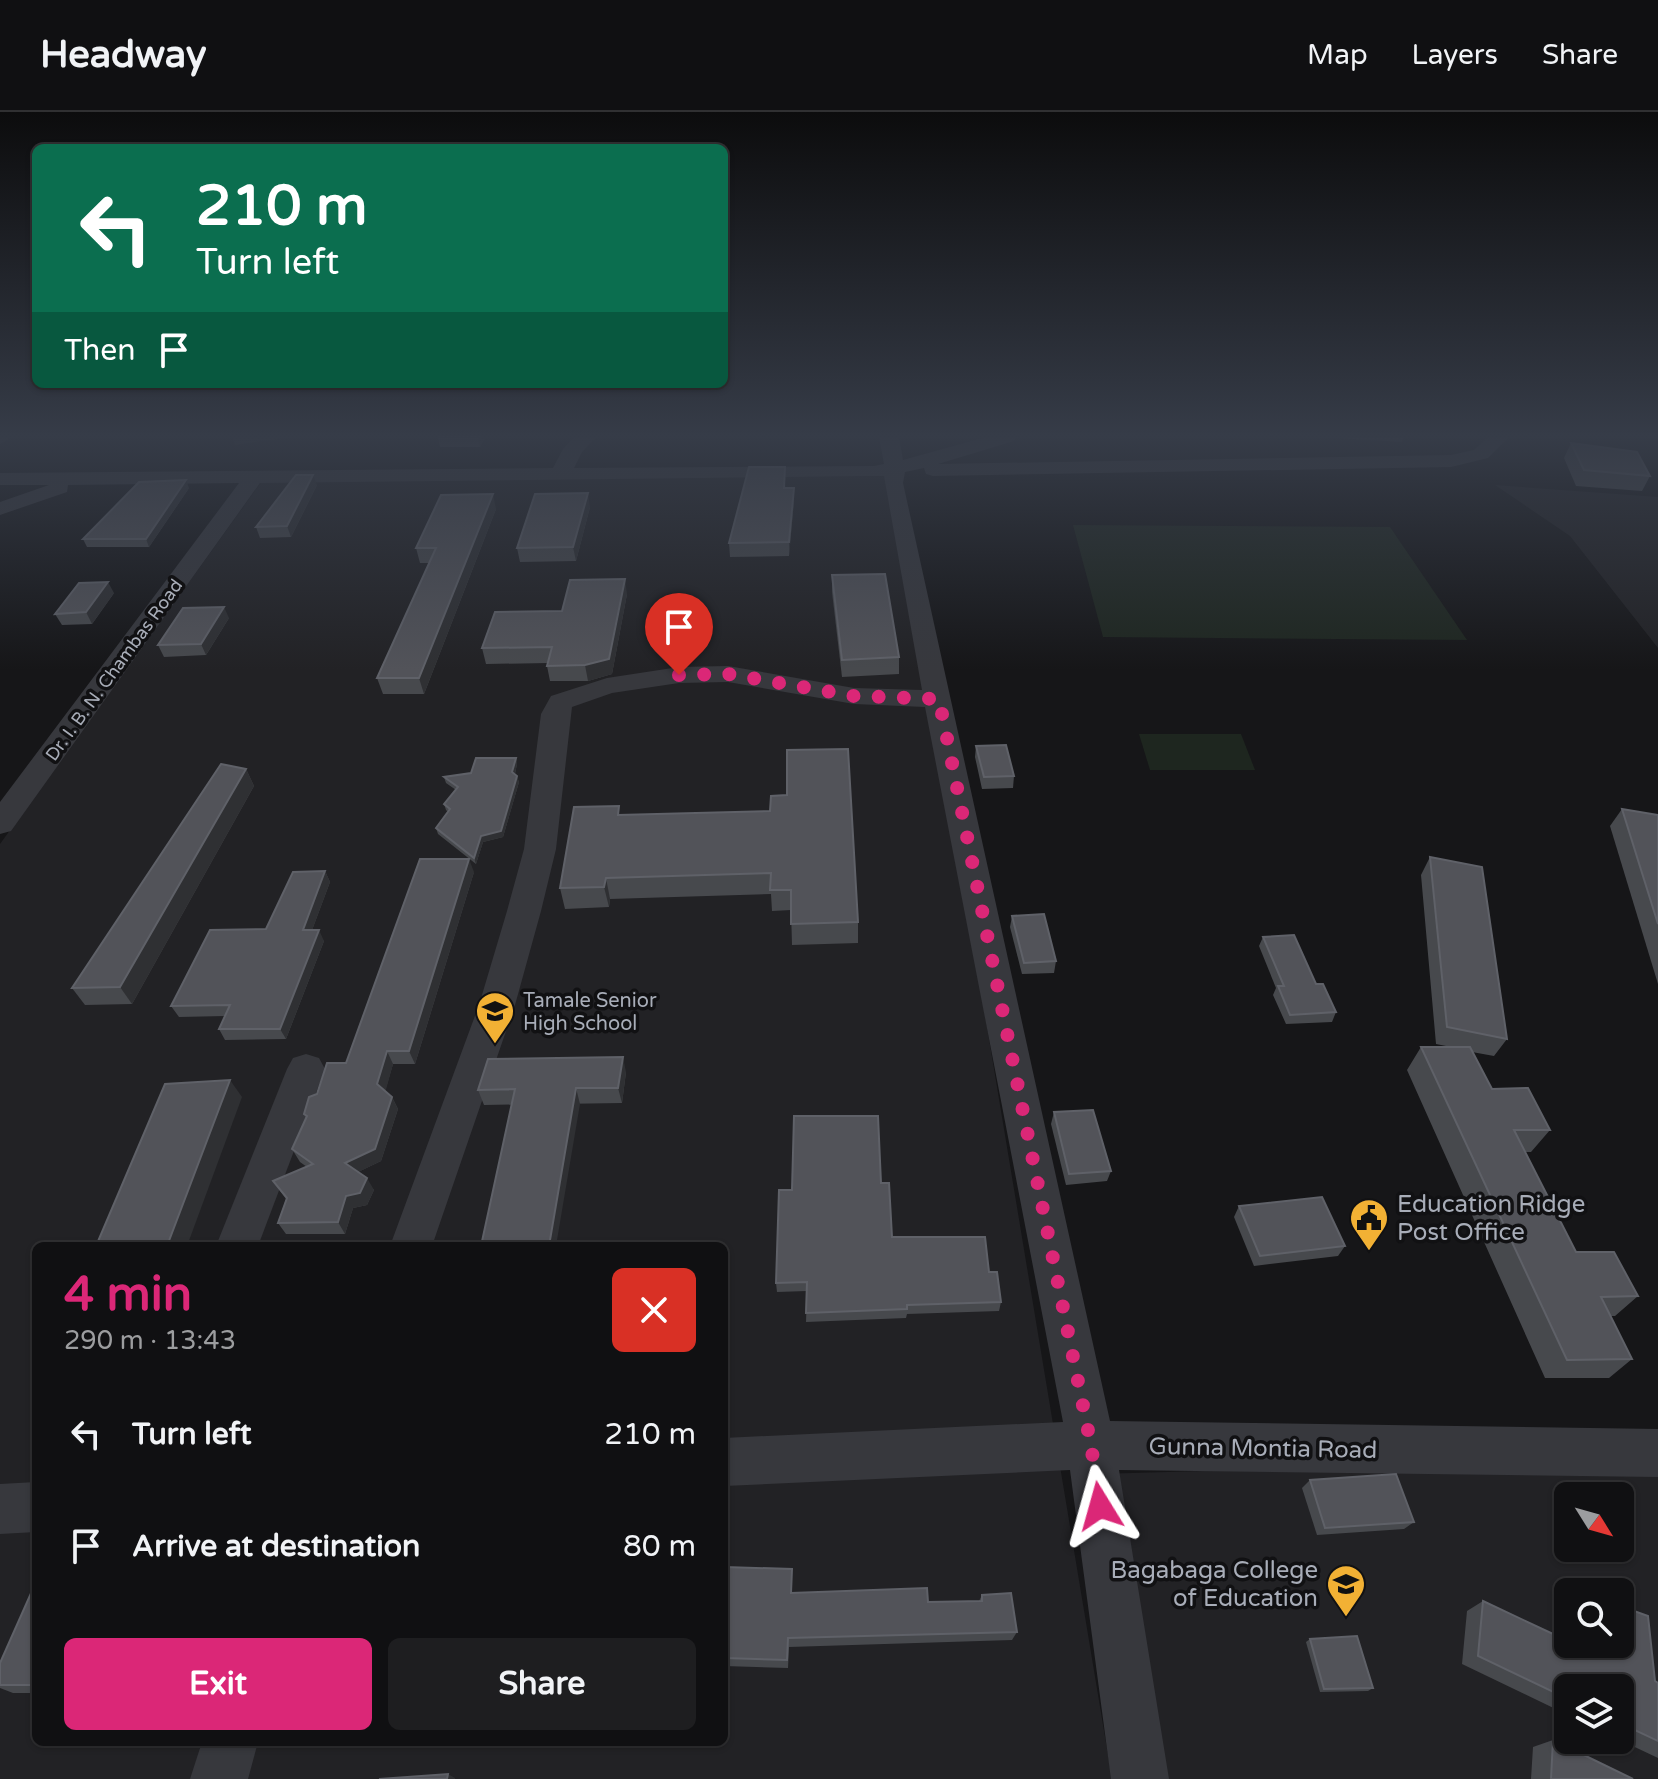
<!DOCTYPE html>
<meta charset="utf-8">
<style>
body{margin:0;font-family:"Varela Round",sans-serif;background:#1e1e20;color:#f1f3f6;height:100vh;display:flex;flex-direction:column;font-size:30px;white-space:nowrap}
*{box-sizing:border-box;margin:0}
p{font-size:26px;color:#9c9d9f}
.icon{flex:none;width:44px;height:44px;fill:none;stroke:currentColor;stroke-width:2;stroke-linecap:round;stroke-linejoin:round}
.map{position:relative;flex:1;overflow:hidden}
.drawer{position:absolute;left:32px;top:1130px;width:696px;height:504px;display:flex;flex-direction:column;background:#101012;border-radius:12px;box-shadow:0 2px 6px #0004,0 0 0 2px #303032}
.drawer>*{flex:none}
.top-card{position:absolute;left:32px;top:32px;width:696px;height:244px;border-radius:12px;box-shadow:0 2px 6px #0004,0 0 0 2px #303032;background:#0b6e4f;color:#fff;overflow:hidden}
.needle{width:52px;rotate:127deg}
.fabs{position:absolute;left:1554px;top:1370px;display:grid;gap:16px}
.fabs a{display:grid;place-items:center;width:80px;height:80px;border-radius:12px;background:#101012;box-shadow:0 2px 6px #0004,0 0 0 2px #303032;font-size:40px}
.pin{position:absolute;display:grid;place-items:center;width:68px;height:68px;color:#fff;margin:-82px -34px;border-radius:50% 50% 50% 0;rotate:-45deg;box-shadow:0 0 8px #0007}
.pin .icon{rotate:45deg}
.me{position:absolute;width:88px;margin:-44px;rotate:352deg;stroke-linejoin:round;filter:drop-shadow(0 0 6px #0008)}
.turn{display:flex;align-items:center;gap:28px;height:168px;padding:0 32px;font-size:36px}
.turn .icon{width:104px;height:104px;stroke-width:2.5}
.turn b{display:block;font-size:56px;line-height:68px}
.then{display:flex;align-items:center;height:76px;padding:0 32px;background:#0003;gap:16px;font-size:30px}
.round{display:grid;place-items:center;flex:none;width:84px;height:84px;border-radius:12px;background:#1e1e20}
.summary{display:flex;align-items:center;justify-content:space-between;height:136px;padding:0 32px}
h1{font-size:48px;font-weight:700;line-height:60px;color:#db2777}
.primary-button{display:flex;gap:16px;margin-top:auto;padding:16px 32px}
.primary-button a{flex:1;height:92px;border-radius:12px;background:#db2777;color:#fff;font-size:32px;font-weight:700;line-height:92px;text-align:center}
.primary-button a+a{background:#1e1e20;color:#f1f3f6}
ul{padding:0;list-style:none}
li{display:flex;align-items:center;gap:24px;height:112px;padding:0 32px}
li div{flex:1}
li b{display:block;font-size:30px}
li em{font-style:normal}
header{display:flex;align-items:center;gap:48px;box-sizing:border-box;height:112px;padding:0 40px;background:#101012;border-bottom:2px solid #303032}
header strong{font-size:38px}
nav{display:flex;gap:44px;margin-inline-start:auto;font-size:28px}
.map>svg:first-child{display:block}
.built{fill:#222225;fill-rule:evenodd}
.green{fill:#1e261f}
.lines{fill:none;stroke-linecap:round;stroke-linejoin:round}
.minor{fill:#37383d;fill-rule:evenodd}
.wall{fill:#47494d}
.shaded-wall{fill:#2f3033}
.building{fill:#525359;stroke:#5f6168;stroke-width:2}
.route{stroke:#db2777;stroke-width:14;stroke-dasharray:0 25.2}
.labels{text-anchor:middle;stroke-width:7;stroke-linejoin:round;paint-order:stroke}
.far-street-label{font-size:18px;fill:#a8adb8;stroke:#111113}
.poi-label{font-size:20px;fill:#a8adb8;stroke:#111113;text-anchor:start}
.near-poi-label{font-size:24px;fill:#a8adb8;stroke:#111113;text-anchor:start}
.near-street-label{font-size:24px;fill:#a8adb8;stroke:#111113}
</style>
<header>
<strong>Headway</strong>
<nav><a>Map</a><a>Layers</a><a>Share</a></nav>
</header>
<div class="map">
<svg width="1658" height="1667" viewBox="0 0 1658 1667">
<rect width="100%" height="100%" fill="#161618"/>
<!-- built -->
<g class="built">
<path d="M888,364L946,668L1112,1667H0V732L262,369ZM36,1134H724V1630H36Z"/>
<polygon points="1495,373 1658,385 1658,536 1570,424"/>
<path d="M1658,1346V1667H1155L1097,1362ZM1568,1384H1620V1436H1568ZM1568,1480H1620V1532H1568ZM1568,1576H1620V1628H1568Z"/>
</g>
<!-- green -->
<g class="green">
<polygon points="1073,413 1390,415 1467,528 1103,525"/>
<polygon points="1139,622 1241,622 1255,658 1150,658"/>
</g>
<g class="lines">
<!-- minor -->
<g class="minor">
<polygon points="0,325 12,325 0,332"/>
<polygon points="574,325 596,325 582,340 574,356 874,354 884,352 879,325 899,325 903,348 986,325 1017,325 1014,329 938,352 1451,343 1474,338 1488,325 1509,325 1488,346 1451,355 933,364 926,362 924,356 905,360 903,371 1110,1309 1658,1317 1658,1365 1119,1358 1169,1667 1111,1667 1070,1358 724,1374 724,1326 1063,1310 925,595 854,592 728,570 679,571 612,581 572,595 556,737 541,799 515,893 432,1134 390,1134 479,893 507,799 524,737 541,602 551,584 607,566 679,555 728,554 854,576 922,578 884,364 260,371 11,719 0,722 0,690 239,371 68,373 67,380 0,403 0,390 49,373 0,373 0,361 553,356 563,337"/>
<polygon points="306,942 319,946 325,957 258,1134 216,1134 287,957 293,946"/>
<polygon points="36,1370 36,1420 0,1422 0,1372"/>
<polygon points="202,1630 258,1630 248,1667 190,1667"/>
</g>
</g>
<!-- wall -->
<g class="wall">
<polygon points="485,325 480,335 440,335 438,326"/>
<polygon points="1320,325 1404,325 1402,330"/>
<polygon points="1571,331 1650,364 1642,379 1576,374 1564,346"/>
<polygon points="317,373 291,425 260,426 256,415"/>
<polygon points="189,376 149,435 87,435 83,427"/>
<polygon points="785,376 794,389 789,444 730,445 729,431"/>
<polygon points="590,395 576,449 520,450 517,436"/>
<polygon points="496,397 424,582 383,582 377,566 429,451 420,451 416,436"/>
<polygon points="832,463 899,545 899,562 842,565 832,480"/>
<polygon points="114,481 92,512 62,513 55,502"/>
<polygon points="627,482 612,562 588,569 550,569 547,554 548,551 486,552 482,536 562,499"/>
<polygon points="229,506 206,543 164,545 158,533"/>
<polygon points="976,634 1014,664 1013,676 982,677 975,645"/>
<polygon points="516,646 517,652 515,662 519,670 503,725 483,730 476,752 438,722 436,716 448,700 446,698 444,692 456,678 446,671 444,665 471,661"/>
<polygon points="246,657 254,674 132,892 85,893 72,876"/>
<polygon points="1622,697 1658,703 1658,872 1610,714"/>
<polygon points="770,699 858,810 858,831 792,833 791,798 772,799 771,782 610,787 609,795 565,797 560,776 621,703"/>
<polygon points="1430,745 1507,927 1494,944 1472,940 1492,977 1550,1018 1531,1040 1525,1040 1576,1140 1638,1184 1615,1204 1610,1204 1632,1247 1609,1266 1545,1266 1407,958 1421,935 1451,935 1436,932 1421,763"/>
<polygon points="325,759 330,770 312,818 324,829 286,927 225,928 219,917 225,904 179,905 171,894 266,817"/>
<polygon points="474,760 415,952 393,952 385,979 392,985 398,997 381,1049 358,1060 374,1078 367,1093 353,1096 345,1122 286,1122 278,1111 286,1087 273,1069 307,1055 300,1050 292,1037 306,1006 304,1002 317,982 346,951"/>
<polygon points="1012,804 1056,849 1054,861 1022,862 1010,815"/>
<polygon points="1263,825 1316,872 1336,900 1332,910 1286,912 1273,883 1276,876 1259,834"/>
<polygon points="626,960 622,991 484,993 478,978"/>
<polygon points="1054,1000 1111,1059 1107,1069 1066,1073 1051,1012"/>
<polygon points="881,1071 892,1125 989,1160 1001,1190 999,1199 907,1202 906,1206 806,1210 807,1179 777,1180 776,1171 792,1078"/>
<polygon points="1239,1094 1345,1134 1338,1144 1254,1154 1234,1105"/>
<polygon points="1310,1368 1414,1410 1404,1417 1317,1423 1302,1376"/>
<polygon points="724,1455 792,1457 792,1481 928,1490 979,1489 982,1483 1017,1520 1012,1528 789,1535 788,1556 724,1554"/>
<polygon points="36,1470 36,1581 13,1581 0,1576 0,1551"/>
<polygon points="1483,1489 1584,1536 1583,1532 1620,1532 1655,1569 1658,1571 1658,1646 1620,1628 1620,1576 1568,1576 1568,1603 1462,1552 1467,1499"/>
<polygon points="1310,1527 1373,1576 1368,1579 1320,1580 1306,1530"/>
<polygon points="1553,1628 1633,1667 1531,1667 1533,1635"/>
</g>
<!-- shaded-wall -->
<g class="shaded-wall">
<polygon points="232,325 291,325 235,333"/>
<polygon points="479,325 485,325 480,335 478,326"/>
<polygon points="313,363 317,373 291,425 287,414"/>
<polygon points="186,368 189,376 149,435 146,427"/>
<polygon points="794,376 794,389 789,444 789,430"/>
<polygon points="588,381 590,395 576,449 573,435"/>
<polygon points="493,382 496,397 424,582 419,566"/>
<polygon points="625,467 627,482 612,562 588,569 585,553"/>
<polygon points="108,470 114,481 92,512 86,500"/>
<polygon points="224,495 229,506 206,543 201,532"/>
<polygon points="516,646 517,652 514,666 512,660"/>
<polygon points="246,657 254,674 132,892 120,875"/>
<polygon points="517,664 519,670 503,725 483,730 476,752 474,746 481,724"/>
<polygon points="469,747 474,760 415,952 409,939"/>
<polygon points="325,759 330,770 308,829 303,818"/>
<polygon points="606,766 610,787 609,795 604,775"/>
<polygon points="319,818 324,829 286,927 280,917"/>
<polygon points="387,939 393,952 384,985 377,972"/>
<polygon points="623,945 626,960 622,991 618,976"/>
<polygon points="230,968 242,985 187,1134 167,1134"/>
<polygon points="576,976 580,992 556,1134 549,1134"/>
<polygon points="392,985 398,997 381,1049 352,1063 345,1051"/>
<polygon points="367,1066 374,1078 367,1093 353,1096 345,1122 338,1110 346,1084"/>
<polygon points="448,1662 455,1666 455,1667 447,1667"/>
</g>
<!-- building -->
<g class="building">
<polygon points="440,325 479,325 478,326 438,326"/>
<polygon points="1571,331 1637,340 1650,364 1584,358"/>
<polygon points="749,355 785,355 784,376 794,376 789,430 729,431"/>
<polygon points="296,363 313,363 287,414 256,415"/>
<polygon points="186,368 146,427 83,427 139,370"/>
<polygon points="588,381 573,435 517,436 535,382"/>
<polygon points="493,382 419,566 377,566 436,436 416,436 441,383"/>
<polygon points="885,462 899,545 842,548 832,463"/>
<polygon points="625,467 609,547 585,553 547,554 552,535 482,536 495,500 562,499 570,468"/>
<polygon points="108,470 86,500 55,502 79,471"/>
<polygon points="224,495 201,532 158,533 183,496"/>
<polygon points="1006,633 1014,664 984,665 976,634"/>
<polygon points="848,637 858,810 791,812 791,778 770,778 771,761 606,766 604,775 560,776 574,695 619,694 618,703 770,699 771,684 787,683 787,638"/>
<polygon points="476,646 516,646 512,660 517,664 501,719 481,724 474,746 436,716 450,697 444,692 458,675 444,665 471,661"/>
<polygon points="221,652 246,657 120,875 72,876"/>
<polygon points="1622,697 1658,703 1658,812"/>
<polygon points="1430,745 1482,755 1507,927 1447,915"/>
<polygon points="420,747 469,747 409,939 387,939 377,972 392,985 375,1037 345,1051 367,1066 360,1081 346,1084 338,1110 278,1111 287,1086 273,1069 313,1052 292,1037 307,1004 304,1002 309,985 317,982 327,951 346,951"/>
<polygon points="325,759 303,818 319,818 280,917 219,917 230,893 171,894 210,818 266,817 293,760"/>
<polygon points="1044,802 1056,849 1024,851 1012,804"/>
<polygon points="1294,823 1316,872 1323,872 1336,900 1290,903 1278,874 1284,874 1263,825"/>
<polygon points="1421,935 1470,935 1492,977 1528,976 1550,1018 1514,1018 1576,1140 1614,1140 1638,1184 1601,1185 1632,1247 1567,1248"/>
<polygon points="623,945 618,976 576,976 549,1134 481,1134 515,977 478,978 488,947"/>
<polygon points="230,968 167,1134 96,1134 165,972"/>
<polygon points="1093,998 1111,1059 1069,1062 1054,1000"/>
<polygon points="794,1004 878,1004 881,1071 889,1071 892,1125 985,1125 989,1160 997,1160 1001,1190 907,1193 907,1197 806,1201 807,1170 776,1171 779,1078 792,1078"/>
<polygon points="1322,1085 1345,1134 1260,1144 1239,1094"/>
<polygon points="1396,1362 1414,1410 1325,1416 1310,1368"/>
<polygon points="724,1455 792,1457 791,1481 927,1476 928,1490 982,1489 982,1483 1011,1481 1017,1520 788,1526 787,1548 724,1546"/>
<polygon points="36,1470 36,1573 0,1573 0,1551"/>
<polygon points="1483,1489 1568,1529 1568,1532 1575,1532 1604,1546 1603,1532 1620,1532 1620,1494 1648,1504 1655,1569 1658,1571 1658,1629 1620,1611 1620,1576 1568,1576 1568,1587 1478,1544"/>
<polygon points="1357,1524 1373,1576 1324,1577 1310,1527"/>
<polygon points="1553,1628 1633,1667 1551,1667"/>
<polygon points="448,1662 447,1667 379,1667"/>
</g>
<!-- sky -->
<linearGradient id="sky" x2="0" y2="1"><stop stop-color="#0c0c0d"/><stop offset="0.58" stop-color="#363c48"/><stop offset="1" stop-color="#363c48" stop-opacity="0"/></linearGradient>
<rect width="1658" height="558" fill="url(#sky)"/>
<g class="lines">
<!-- route -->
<polyline class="route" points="679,563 728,562 854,584 939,587 1091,1333 1100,1394"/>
</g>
<!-- icons -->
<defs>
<symbol id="school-pin" viewBox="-11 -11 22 30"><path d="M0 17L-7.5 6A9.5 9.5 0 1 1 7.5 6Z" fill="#f2b134" stroke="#111113"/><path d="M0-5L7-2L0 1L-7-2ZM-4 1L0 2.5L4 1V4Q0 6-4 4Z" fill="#111"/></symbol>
<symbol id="civic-pin" viewBox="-11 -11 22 30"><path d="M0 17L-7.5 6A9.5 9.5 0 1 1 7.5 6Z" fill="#f2b134" stroke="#111113"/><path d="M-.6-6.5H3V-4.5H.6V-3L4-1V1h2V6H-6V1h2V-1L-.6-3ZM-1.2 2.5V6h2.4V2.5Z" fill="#111"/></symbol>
<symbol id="university-pin" viewBox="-11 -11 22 30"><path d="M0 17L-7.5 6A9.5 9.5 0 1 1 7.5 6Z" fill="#f2b134" stroke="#111113"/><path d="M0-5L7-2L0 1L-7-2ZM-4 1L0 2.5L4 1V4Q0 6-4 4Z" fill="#111"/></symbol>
</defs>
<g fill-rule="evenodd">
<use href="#school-pin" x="473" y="877" width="44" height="60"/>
<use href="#civic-pin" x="1347" y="1084" width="44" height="60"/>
<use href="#university-pin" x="1324" y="1450" width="44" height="60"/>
</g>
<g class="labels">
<!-- far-street labels -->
<g class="far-street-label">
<text transform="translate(114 558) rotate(-54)" y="6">Dr. I. B. N. Chambas Road</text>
</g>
<!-- poi labels -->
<g class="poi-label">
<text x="523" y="895">Tamale Senior<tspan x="523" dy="23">High School</tspan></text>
</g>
<!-- near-poi labels -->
<g class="near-poi-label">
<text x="1397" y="1100">Education Ridge<tspan x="1397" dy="28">Post Office</tspan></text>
<text x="1318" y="1466" text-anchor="end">Bagabaga College<tspan x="1318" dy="28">of Education</tspan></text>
</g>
<!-- near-street labels -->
<g class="near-street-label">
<text transform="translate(1263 1336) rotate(1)" y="8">Gunna Montia Road</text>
</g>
</g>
</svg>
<div class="fabs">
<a><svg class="needle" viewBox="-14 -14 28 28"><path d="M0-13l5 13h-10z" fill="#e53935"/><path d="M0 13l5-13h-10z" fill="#9c9d9f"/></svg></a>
<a><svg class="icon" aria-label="search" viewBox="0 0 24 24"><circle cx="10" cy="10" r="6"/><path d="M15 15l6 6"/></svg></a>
<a><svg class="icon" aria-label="layers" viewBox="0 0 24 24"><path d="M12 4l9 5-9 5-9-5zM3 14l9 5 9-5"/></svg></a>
</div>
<div class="pin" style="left:679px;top:563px;background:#d93025"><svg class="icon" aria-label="arrive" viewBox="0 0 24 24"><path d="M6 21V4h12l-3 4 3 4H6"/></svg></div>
<svg class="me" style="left:1100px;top:1394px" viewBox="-20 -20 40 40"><path d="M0-17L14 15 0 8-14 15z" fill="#db2777" stroke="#fff" stroke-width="4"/></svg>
<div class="top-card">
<div class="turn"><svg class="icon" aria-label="left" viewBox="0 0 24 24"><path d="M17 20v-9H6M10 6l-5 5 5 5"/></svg><div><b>210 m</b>Turn left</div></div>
<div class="then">Then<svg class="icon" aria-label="arrive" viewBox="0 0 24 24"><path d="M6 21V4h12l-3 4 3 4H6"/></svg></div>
</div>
<section class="drawer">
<div class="summary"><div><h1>4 min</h1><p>290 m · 13:43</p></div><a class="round" style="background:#d93025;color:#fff"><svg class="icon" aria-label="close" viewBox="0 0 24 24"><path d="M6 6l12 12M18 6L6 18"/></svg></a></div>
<ul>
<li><svg class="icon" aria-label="left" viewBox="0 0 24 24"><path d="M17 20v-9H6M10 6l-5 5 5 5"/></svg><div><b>Turn left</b></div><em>210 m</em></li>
<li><svg class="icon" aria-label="arrive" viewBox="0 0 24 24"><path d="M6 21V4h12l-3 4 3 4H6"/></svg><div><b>Arrive at destination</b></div><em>80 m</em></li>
</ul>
<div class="primary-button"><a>Exit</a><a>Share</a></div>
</section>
</div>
